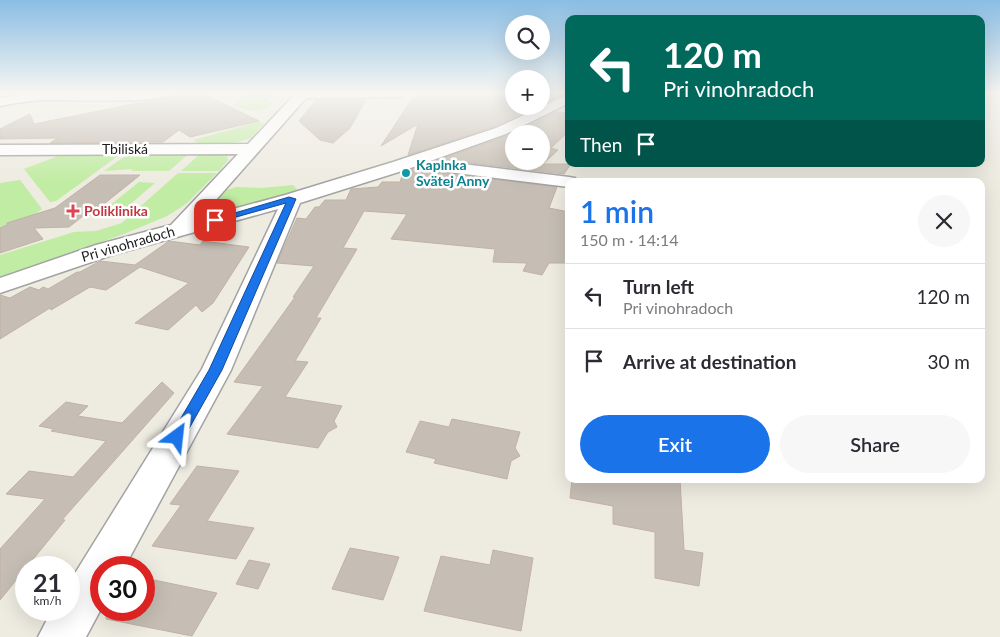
<!DOCTYPE html>
<meta charset="utf-8">
<style>
body{margin:0;font-family:Lato,sans-serif;background:#f7f7f7;color:#2b2b33;height:100vh;display:flex;flex-direction:column;font-size:19px;white-space:nowrap}
*{box-sizing:border-box;margin:0}
p{font-size:16px;color:#7c7c81}
.icon{flex:none;width:28px;height:28px;fill:none;stroke:currentColor;stroke-width:2;stroke-linecap:round;stroke-linejoin:round}
.map{position:relative;flex:1;overflow:hidden}
.drawer{position:absolute;left:565px;top:178px;width:420px;height:305px;display:flex;flex-direction:column;background:#fff;border-radius:10px;box-shadow:0 5px 20px #0002}
.drawer>*{flex:none}
.hud{position:absolute;left:565px;top:15px;width:420px;height:152px;border-radius:10px;box-shadow:0 5px 20px #0002;background:#00695c;color:#fff;overflow:hidden}
.controls{position:absolute;left:505px;top:15px;display:grid;gap:10px}
.controls a{display:grid;place-items:center;width:45px;height:45px;border-radius:50%;background:#fff;box-shadow:0 5px 20px #0002;font-size:25px}
.speed{position:absolute;left:15px;top:556px;display:flex;gap:10px;font-size:25px;font-weight:700;text-align:center}
.speed>*{display:grid;place-content:center;width:65px;height:65px;border-radius:50%;background:#fff;box-shadow:0 5px 20px #0002;line-height:1}
.speed small{font-size:12px;font-weight:400}
.speed .limit{border:8px solid #d22;background:#fff;color:#111}
.pin{position:absolute;display:grid;place-items:center;width:42px;height:42px;color:#fff;margin:-21px;border-radius:10px;box-shadow:0 2px 8px #0006}
.me{position:absolute;width:55px;margin:-28px;rotate:30deg;stroke-linejoin:round;filter:drop-shadow(0 0 4px #0008)}
.turn{display:flex;align-items:center;gap:18px;height:105px;padding:0 15px;font-size:22px}
.turn .icon{width:65px;height:65px;stroke-width:2.5}
.turn b{display:block;font-size:35px;line-height:42px}
.then{display:flex;align-items:center;height:48px;padding:0 15px;background:#0003;gap:10px;font-size:19px}
.round{display:grid;place-items:center;flex:none;width:52px;height:52px;border-radius:26px;background:#f7f7f7}
.overview{display:flex;align-items:center;justify-content:space-between;height:85px;padding:0 15px}
h1{font-size:30px;font-weight:600;line-height:38px;color:#1a73e8}
.cta{display:flex;gap:10px;margin-top:auto;padding:10px 15px}
.cta a{flex:1;height:58px;border-radius:30px;background:#1a73e8;color:#fff;font-size:20px;font-weight:600;line-height:58px;text-align:center}
.cta a+a{background:#f7f7f7;color:#2b2b33}
ul{padding:0;list-style:none}
li{display:flex;align-items:center;gap:15px;height:65px;padding:0 15px;border-top:1px solid #e1e1e2}
li div{flex:1}
li b{display:block;font-size:19px}
li em{font-style:normal}
.map>svg:first-child{display:block}
.grass{fill:#c1eca3}
.building{fill:#c6beb4;stroke:#c1b2a3;fill-rule:evenodd}
.lines{fill:none;stroke-linecap:round;stroke-linejoin:round}
.minor-casing{stroke:#a3a3a3;stroke-width:3}
.minor{fill:#fff;fill-rule:evenodd}
.route{fill:#1a73e8;stroke:#114b97}
.culture-dot{fill:#0f9aa8;stroke:#fff;stroke-width:2}
.health-dot{fill:#e0444e;stroke:#fff;stroke-width:2}
.labels{text-anchor:middle;stroke-width:5;stroke-linejoin:round;paint-order:stroke}
.far-street-label{font-size:14px;fill:#1c1c1c;stroke:#fff}
.far-culture-label{font-size:14px;font-weight:bold;fill:#0d838f;stroke:#fff;text-anchor:start}
.far-health-label{font-size:14px;font-weight:bold;fill:#be3a42;stroke:#fff;text-anchor:start}
</style>
<div class="map">
<svg width="1000" height="637" viewBox="0 0 1000 637">
<rect width="100%" height="100%" fill="#eeebe1"/>
<!-- grass -->
<g class="grass">
<path d="M247,93H276L268,101L273,103C260,115 248,111 233,105Z"/>
<polygon points="258,122 264,123 251,138 235,143 202,145 193,140"/>
<polygon points="180,152 191,152 169,171 131,171 133,169 104,171 125,156 176,155"/>
<polygon points="201,153 227,156 228,160 219,171 181,171"/>
<polygon points="58,156 118,156 56,201 50,202 24,169"/>
<polygon points="178,173 217,173 186,204 167,216 124,234 0,278 0,255 74,232 96,231 122,223"/>
<polygon points="20,180 42,209 28,219 0,227 0,183"/>
<polygon points="139,182 155,183 121,212 114,214 99,214"/>
<polygon points="293,185 298,191 229,211 214,207 212,203 223,191 236,187 262,188"/>
</g>
<!-- building -->
<g class="building">
<polygon points="189,93 202,93 259,121 190,137 179,130 163,142 50,143 58,138 0,139 0,129 30,114 34,124"/>
<polygon points="416,93 514,93 514,106 538,106 495,126 408,155 418,124 381,146"/>
<polygon points="541,93 567,93 541,105"/>
<polygon points="366,99 350,128 333,143 320,140 299,121 316,100"/>
<path d="M555,112L569,113V131L551,148L558,150L543,164H571L564,174L446,160L438,162L435,167L440,173L557,187L549,208L569,212V263H549L542,275L523,271L527,263L493,262L495,249L391,239L407,214L364,211L343,248L357,249L316,318H321L295,361L308,362L285,397L342,406L334,421L337,427L328,432L318,448L227,434L263,386L234,382L295,297H293L314,266L277,263L297,218L306,219L315,207H319L325,200H346L351,189L378,187L382,182H400L403,173L507,136ZM514,134H541V161H514Z"/>
<polygon points="100,175 140,175 89,216 83,216 69,227 34,228 43,239 0,253 0,228 7,225 7,223 55,208"/>
<polygon points="169,241 200,245 203,241 249,247 213,303 202,312 196,305 168,330 135,323 189,283 140,267 106,290 90,287 51,310 50,308 0,339 0,295 10,298 30,287 39,290 43,287 48,289 77,272 80,272 100,261 135,265"/>
<polygon points="162,382 174,393 62,520 65,520 0,600 0,549 45,499 6,494 29,471 73,477 106,441 51,431 54,429 39,426 66,402 88,406 78,416 122,423"/>
<polygon points="452,419 520,432 515,448 520,456 511,461 507,479 434,463 436,459 406,452 420,421 449,427"/>
<polygon points="197,466 239,471 207,521 254,528 236,559 152,546 181,505 170,504"/>
<polygon points="572,479 680,479 684,550 703,553 699,586 655,578 655,532 613,524 613,506 570,498"/>
<polygon points="350,548 399,557 383,600 332,589"/>
<polygon points="493,550 533,558 521,631 424,611 441,556 490,565"/>
<polygon points="249,560 270,564 258,589 236,584"/>
<polygon points="144,578 217,593 192,636 106,619 107,610 144,610"/>
</g>
<g class="lines">
<defs>
<g id="minor">
<path d="M32,93H170C160,105 63,99 42,100C28,101 14,103 0,106V98Z"/>
<polygon points="296,93 406,93 400,97 306,98 200,218 285,195 393,162 496,128 569,94 569,103 506,134 405,170 300,203 231,370 124,568 101,568 101,609 86,637 38,637 52,610 69,610 69,583 202,369 278,209 112,255 0,293 0,278 96,245 171,225 238,154 0,155 0,145 248,144"/>
<polygon points="446,162 569,177 575,178 577,181 569,181 569,187 440,171 437,167 440,163"/>
</g>
</defs>
<!-- minor casing -->
<use href="#minor" class="minor-casing"/>
<!-- minor -->
<use href="#minor" class="minor"/>
</g>
<!-- sky -->
<linearGradient id="sky" x2="0" y2="1"><stop stop-color="#8abde4"/><stop offset="0.51" stop-color="#f7f6f2"/><stop offset="1" stop-color="#f7f6f2" stop-opacity="0"/></linearGradient>
<rect width="1000" height="182" fill="url(#sky)"/>
<!-- route -->
<polygon class="route" points="289,197 296,199 222,370 182,441 177,443 172,441 170,437 209,370 286,203 215,223 211,220"/>
<!-- markers -->
<circle class="culture-dot" cx="406" cy="173" r="5"/>
<path class="health-dot" d="M70.5 203.5h5v5h5v5h-5v5h-5v-5h-5v-5h5z"/>
<g class="labels">
<!-- far-street labels -->
<g class="far-street-label">
<text x="125" y="154">Tbiliská</text>
<text transform="translate(128 244) rotate(-16)" y="5">Pri vinohradoch</text>
</g>
<!-- far-culture labels -->
<g class="far-culture-label">
<text x="416" y="170">Kaplnka<tspan x="416" dy="16">Svätej Anny</tspan></text>
</g>
<!-- far-health labels -->
<g class="far-health-label">
<text x="84" y="216">Poliklinika</text>
</g>
</g>
</svg>
<div class="controls">
<a><svg class="icon" aria-label="search" viewBox="0 0 24 24"><circle cx="10" cy="10" r="6"/><path d="M15 15l6 6"/></svg></a>
<a>+</a>
<a>−</a>
</div>
<div class="speed"><div>21<small>km/h</small></div><div class="limit">30</div></div>
<div class="pin" style="left:215px;top:220px;background:#d93025"><svg class="icon" aria-label="arrive" viewBox="0 0 24 24"><path d="M6 21V4h12l-3 4 3 4H6"/></svg></div>
<svg class="me" style="left:177px;top:437px" viewBox="-20 -20 40 40"><path d="M0-17L14 15 0 8-14 15z" fill="#1a73e8" stroke="#fff" stroke-width="4"/></svg>
<div class="hud">
<div class="turn"><svg class="icon" aria-label="left" viewBox="0 0 24 24"><path d="M17 20v-9H6M10 6l-5 5 5 5"/></svg><div><b>120 m</b>Pri vinohradoch</div></div>
<div class="then">Then<svg class="icon" aria-label="arrive" viewBox="0 0 24 24"><path d="M6 21V4h12l-3 4 3 4H6"/></svg></div>
</div>
<section class="drawer">
<div class="overview"><div><h1>1 min</h1><p>150 m · 14:14</p></div><a class="round"><svg class="icon" aria-label="close" viewBox="0 0 24 24"><path d="M6 6l12 12M18 6L6 18"/></svg></a></div>
<ul>
<li><svg class="icon" aria-label="left" viewBox="0 0 24 24"><path d="M17 20v-9H6M10 6l-5 5 5 5"/></svg><div><b>Turn left</b><p>Pri vinohradoch</p></div><em>120 m</em></li>
<li><svg class="icon" aria-label="arrive" viewBox="0 0 24 24"><path d="M6 21V4h12l-3 4 3 4H6"/></svg><div><b>Arrive at destination</b></div><em>30 m</em></li>
</ul>
<div class="cta"><a>Exit</a><a>Share</a></div>
</section>
</div>
